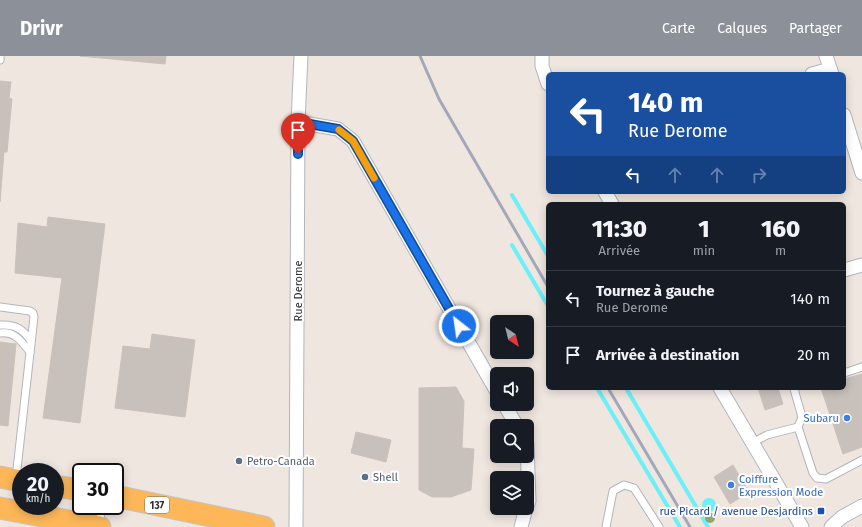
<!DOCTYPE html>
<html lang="fr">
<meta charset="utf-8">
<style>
body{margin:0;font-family:"Fira Sans",sans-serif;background:#20242c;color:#f1f3f6;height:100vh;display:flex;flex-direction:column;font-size:15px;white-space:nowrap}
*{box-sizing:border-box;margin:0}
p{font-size:13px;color:#9ea1a6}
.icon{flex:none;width:22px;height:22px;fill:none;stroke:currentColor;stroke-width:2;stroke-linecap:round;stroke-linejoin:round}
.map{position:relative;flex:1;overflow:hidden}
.details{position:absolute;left:546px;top:146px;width:300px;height:188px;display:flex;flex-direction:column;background:#171b24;border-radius:6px;box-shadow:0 2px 10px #0003}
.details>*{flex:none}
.guide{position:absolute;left:546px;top:16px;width:300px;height:122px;border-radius:6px;box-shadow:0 2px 10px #0003;background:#1a4fa0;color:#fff;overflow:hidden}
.needle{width:26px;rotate:145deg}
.tools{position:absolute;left:490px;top:259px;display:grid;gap:8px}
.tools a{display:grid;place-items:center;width:44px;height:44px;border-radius:6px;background:#171b24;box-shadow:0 2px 10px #0003;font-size:20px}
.speed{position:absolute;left:12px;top:407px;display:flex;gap:8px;font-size:20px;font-weight:700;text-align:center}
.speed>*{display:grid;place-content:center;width:52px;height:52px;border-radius:50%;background:#171b24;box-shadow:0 2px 10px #0003;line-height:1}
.speed small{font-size:10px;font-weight:400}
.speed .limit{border:2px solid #111;border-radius:6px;background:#fff;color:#111}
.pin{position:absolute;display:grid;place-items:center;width:34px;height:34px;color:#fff;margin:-41px -17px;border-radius:50% 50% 50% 0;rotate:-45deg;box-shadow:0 0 4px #0007}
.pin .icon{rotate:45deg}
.me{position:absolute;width:44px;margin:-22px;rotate:330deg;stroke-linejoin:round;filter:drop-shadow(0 0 3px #0008)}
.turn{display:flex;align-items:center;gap:14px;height:84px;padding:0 16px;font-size:18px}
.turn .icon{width:52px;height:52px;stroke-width:2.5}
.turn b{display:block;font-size:28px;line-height:34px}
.lanes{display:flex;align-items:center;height:38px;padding:0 16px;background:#0003;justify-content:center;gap:20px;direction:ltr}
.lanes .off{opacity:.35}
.eta{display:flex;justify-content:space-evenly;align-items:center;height:68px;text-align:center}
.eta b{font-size:24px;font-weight:800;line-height:28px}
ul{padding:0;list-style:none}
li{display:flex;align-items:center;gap:12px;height:56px;padding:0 16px;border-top:1px solid #363941}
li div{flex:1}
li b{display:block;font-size:15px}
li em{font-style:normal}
header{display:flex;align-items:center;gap:24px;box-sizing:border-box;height:56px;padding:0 20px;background:#8c9099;color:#fff}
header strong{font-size:19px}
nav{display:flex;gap:22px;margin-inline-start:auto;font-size:14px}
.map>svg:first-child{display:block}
.water{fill:#6beff9}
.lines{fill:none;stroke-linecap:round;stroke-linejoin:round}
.stream{stroke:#6beff9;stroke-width:4}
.building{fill:#c8c1bb;stroke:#ccc1b8}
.lane-casing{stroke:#b0b6be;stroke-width:9}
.street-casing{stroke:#b0b6be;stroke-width:15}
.primary-casing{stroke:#c4c4c4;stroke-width:23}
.lane{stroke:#fff;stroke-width:7}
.street{stroke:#fff;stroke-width:13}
.primary{stroke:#fdb758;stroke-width:21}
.rail{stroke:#a1a9b9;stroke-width:3}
.tree{fill:#8ca770}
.route-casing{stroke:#114b97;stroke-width:10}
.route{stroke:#1a73e8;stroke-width:7}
.slow{stroke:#f59e0b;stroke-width:7}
.shop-dot{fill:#3f7fe0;stroke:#fff;stroke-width:1.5}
.service-dot{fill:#5c6f8a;stroke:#fff;stroke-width:1.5}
.transit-dot{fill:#1a4fb4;stroke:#fff;stroke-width:1.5}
.labels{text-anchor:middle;stroke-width:4;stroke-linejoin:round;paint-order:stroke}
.shield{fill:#fff;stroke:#6d6d6d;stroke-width:1}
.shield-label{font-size:10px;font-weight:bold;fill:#2e2e2e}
.street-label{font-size:11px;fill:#2e2e2e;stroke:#fff}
.shop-label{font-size:11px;fill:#366cbe;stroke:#fff;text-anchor:end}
.service-label{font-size:11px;fill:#4e5e75;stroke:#fff;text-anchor:start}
.transit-label{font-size:11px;fill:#164399;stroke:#fff;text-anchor:end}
</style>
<header>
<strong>Drivr</strong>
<nav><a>Carte</a><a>Calques</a><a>Partager</a></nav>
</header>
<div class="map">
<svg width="862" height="471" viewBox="0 0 862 471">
<rect width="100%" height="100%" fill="#f0e6e0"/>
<!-- water -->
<circle class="water" cx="709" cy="449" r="7"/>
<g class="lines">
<!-- stream -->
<g class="stream">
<polyline points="512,139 548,200"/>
<polyline points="512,189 548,250"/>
<polyline points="597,332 680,471"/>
<polyline points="626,332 708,471"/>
</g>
</g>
<!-- building -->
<g class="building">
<polygon points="80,0 166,0 165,8"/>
<polygon points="0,25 11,26 9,42 12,43 7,96 4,96 0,146"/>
<polygon points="48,161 105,168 80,367 43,362 62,222 15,217 18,167 47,171"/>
<polygon points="152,278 195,284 185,361 115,352 123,290 150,293"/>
<polygon points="0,286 16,288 8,370 0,369"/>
<polygon points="862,318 862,391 843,398 821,332 844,332 844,323"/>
<polygon points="456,331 464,345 462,392 474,393 471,434 451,441 432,441 419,434 419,332"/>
<polygon points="758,332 778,332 783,348 765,354"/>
<polygon points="356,376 391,384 386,406 351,397"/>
<polygon points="733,409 749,436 730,448 714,421"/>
</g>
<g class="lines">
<defs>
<g id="lane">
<polyline points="0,4 0,0"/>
<polyline points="0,251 30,255 33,257 34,261 16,422"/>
<path d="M0,269C15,268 23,273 31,285"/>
<path d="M0,277C15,275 21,285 30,296"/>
<polyline points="844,317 862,311"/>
<polyline points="796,332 794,333 802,361 798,371 813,417 817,422 826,423 862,404"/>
<polyline points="752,387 767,379 798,371"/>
<polyline points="99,469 102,450"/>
<polyline points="606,471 613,435 624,429 634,432 659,471"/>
</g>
<g id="street">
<polyline points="542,0 542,10 548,28"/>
<polyline points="826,0 832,18"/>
<polyline points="812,18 830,13"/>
<polyline points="844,59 862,117"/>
<polyline points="298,66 338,73 353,85 497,336"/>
<polyline points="605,136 612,148"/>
<polyline points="844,214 862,209"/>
<polyline points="720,332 802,471"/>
<polyline points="504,348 517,370"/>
<polyline points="527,388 529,445 527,450"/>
<polyline points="296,471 298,66 301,0"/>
<polyline points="521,471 526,452"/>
<polyline points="831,471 842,461 862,450"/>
</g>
<g id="primary">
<polyline points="0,421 21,425"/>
<polyline points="55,430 81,434"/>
<polyline points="115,440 264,471"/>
<polyline points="0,452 100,471"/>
</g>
</defs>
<!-- lane casing -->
<use href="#lane" class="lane-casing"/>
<!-- street casing -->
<use href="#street" class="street-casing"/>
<!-- primary casing -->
<use href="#primary" class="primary-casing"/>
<!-- lane -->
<use href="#lane" class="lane"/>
<!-- street -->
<use href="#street" class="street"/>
<!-- primary -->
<use href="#primary" class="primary"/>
<!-- rail -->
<g class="rail">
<polyline points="420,0 439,43 548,231"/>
<polyline points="608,332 690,471"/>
</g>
</g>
<!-- trees -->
<circle class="tree" cx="710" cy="462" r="5"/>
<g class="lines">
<defs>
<polyline id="route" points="298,98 298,66 338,73 353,85 459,270"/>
</defs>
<!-- route casing -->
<use href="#route" class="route-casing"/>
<!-- route -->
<use href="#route" class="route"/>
<!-- slow -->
<polyline class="slow" points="339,74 353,85 374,122"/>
</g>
<!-- markers -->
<g class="shop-dot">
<circle cx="847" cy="362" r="4"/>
<circle cx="731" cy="429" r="4"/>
</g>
<g class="service-dot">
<circle cx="239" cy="405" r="4"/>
<circle cx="365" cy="421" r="4"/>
</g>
<rect class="transit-dot" x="817" y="451" width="8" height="8" rx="2"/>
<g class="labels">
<!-- shield labels -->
<rect class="shield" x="145" y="441" width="24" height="16" rx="3"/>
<g class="shield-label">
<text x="157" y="453">137</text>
</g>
<!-- street labels -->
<g class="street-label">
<text transform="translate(298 235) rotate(-90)" y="4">Rue Derome</text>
</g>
<!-- shop labels -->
<g class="shop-label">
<text x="839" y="366">Subaru</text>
<text x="739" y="427" text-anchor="start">Coiffure<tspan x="739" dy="13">Expression Mode</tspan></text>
</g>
<!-- service labels -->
<g class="service-label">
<text x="247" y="409">Petro-Canada</text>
<text x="373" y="425">Shell</text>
</g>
<!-- transit labels -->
<g class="transit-label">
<text x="813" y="459">rue Picard / avenue Desjardins</text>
</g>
</g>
</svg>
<div class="tools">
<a><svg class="needle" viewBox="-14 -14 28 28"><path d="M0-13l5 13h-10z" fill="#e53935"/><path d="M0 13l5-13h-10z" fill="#9ea1a6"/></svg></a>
<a><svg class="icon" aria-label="sound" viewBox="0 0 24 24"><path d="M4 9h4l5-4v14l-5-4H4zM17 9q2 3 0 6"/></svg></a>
<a><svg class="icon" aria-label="search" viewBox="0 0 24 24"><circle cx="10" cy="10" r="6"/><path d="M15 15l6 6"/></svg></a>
<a><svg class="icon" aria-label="layers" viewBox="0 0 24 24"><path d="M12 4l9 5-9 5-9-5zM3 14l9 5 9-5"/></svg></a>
</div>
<div class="speed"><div>20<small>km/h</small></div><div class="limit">30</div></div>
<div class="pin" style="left:298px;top:98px;background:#d93025"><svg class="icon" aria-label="arrive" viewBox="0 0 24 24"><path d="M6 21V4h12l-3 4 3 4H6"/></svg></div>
<svg class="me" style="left:459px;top:270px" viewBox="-20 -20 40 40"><circle r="17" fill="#1a73e8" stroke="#fff" stroke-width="3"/><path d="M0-11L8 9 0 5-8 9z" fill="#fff"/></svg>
<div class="guide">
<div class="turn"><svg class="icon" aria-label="left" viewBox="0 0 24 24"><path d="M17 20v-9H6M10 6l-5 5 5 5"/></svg><div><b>140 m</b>Rue Derome</div></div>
<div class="lanes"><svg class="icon" aria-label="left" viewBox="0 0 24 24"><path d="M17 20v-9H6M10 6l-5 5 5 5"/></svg><svg class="icon off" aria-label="ahead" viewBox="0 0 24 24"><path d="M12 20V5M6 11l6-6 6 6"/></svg><svg class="icon off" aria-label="ahead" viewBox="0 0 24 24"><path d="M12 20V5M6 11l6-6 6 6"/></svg><svg class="icon off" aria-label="right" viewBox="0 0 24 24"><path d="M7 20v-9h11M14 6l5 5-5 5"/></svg></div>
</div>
<section class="details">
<div class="eta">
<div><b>11:30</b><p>Arrivée</p></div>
<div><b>1</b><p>min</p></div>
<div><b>160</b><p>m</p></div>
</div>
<ul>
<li><svg class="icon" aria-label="left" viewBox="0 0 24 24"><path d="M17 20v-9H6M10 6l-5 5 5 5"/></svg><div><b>Tournez à gauche</b><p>Rue Derome</p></div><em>140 m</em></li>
<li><svg class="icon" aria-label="arrive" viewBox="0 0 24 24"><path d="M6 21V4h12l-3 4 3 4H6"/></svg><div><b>Arrivée à destination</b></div><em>20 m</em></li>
</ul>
</section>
</div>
